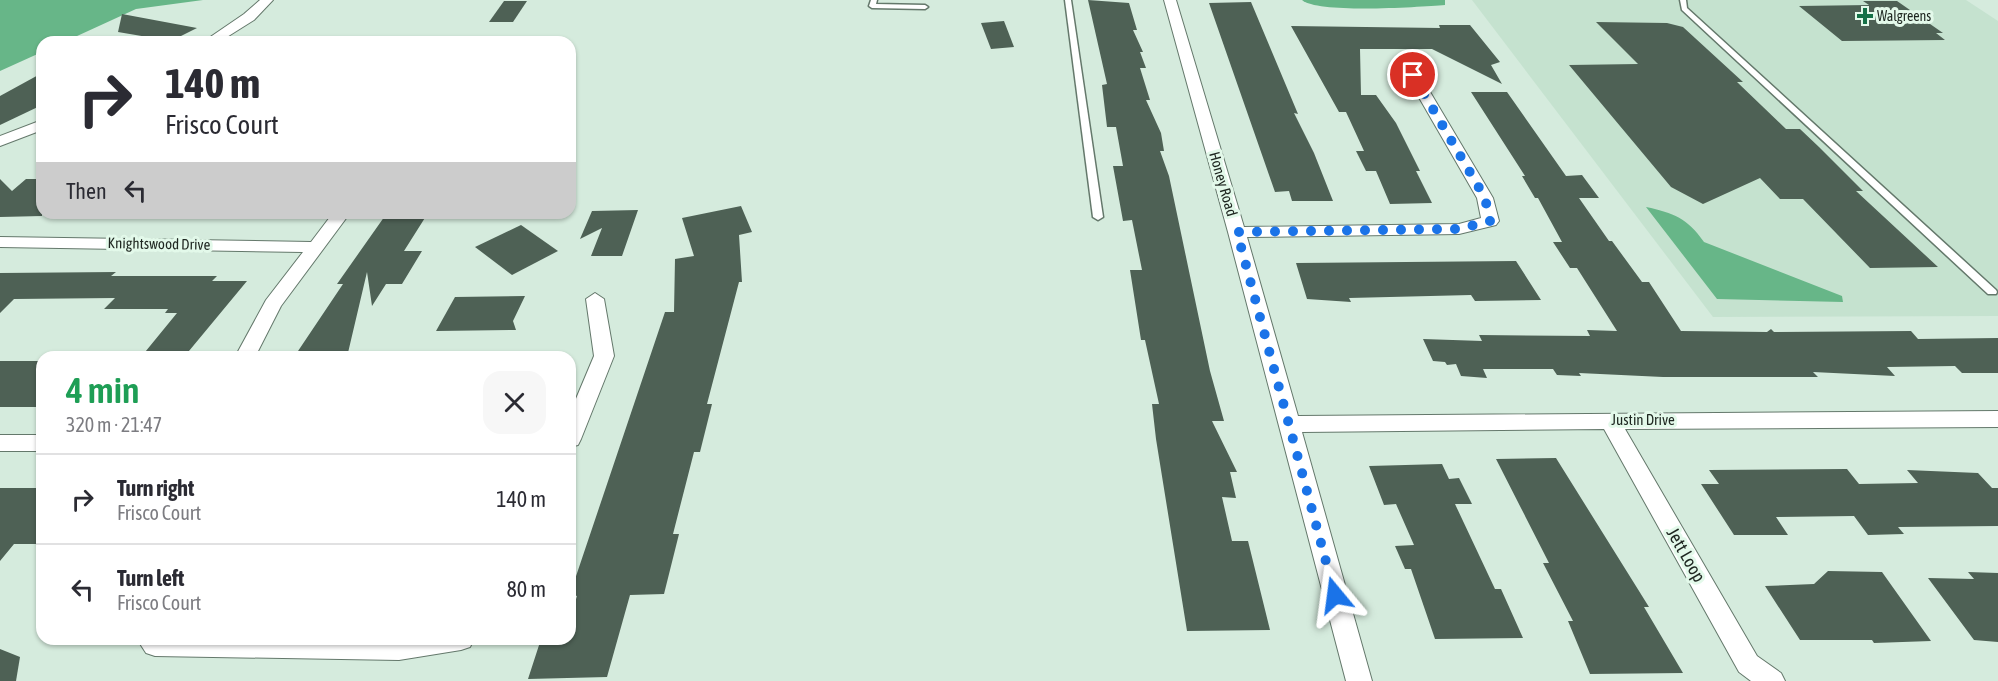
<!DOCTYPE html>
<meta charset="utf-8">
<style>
body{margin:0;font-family:"Asap Condensed",sans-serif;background:#f7f7f7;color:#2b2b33;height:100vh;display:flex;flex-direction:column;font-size:22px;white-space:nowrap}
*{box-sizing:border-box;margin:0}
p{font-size:20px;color:#7c7c81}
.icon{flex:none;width:33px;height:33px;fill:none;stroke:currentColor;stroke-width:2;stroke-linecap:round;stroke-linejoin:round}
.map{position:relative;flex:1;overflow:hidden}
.sheet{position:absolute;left:36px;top:351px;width:540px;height:294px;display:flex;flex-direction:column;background:#fff;border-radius:18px;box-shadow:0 2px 4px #0004}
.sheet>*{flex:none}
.hud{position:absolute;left:36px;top:36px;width:540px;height:183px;border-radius:18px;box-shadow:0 2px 4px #0004;background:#fff;color:#2b2b33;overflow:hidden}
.pin{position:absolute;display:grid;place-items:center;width:51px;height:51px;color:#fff;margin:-26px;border:3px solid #fff;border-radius:50%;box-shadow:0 2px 6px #0007}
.me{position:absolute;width:66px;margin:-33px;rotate:344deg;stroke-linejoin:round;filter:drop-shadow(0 0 4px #0008)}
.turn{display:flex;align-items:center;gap:21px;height:126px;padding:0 30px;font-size:27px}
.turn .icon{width:78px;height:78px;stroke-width:2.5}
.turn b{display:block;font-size:42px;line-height:51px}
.then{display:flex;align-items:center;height:57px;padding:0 30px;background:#0003;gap:12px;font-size:22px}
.round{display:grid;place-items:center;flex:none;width:63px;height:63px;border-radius:18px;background:#f7f7f7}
.summary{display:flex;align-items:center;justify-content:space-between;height:102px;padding:0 30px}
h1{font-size:36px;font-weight:600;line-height:45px;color:#1e9e55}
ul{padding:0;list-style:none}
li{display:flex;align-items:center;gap:18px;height:90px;padding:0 30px;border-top:2px solid #e1e1e2}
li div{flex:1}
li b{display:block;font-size:22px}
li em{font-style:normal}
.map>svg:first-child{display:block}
.built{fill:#c5e2cf}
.water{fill:#67b688}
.building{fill:#4e6155}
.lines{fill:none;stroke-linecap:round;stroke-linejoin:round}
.lane-casing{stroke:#64786b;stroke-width:3}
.street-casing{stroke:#64786b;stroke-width:2}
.lane{fill:#fff;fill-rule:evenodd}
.street{fill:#fff;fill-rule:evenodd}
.route{stroke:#1a73e8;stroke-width:10;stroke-dasharray:0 18}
.poi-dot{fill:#147146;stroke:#e3f9ea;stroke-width:2}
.labels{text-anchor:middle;stroke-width:6;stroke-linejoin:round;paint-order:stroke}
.far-poi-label{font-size:14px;fill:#1e2620;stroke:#e3f9ea;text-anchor:start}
.street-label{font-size:15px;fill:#1e2620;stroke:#e3f9ea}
.near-street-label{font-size:18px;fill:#1e2620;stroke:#e3f9ea}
</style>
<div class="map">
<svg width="1998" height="681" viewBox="0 0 1998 681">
<rect width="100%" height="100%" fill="#d5ebdd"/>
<!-- built -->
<polygon class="built" points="1472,0 1966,0 1998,21 1998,316 1713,317"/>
<!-- water -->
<g class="water">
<polygon points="0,0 203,0 136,9 64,42 42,42 42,52 0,71"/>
<path d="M1302,0H1445V5C1419,7 1318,14 1302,0Z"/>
<path d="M1646,207C1674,213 1687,218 1704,242L1842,296L1843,302L1717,299Z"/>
</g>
<!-- building -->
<g class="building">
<polygon points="1088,0 1129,3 1137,30 1133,30 1143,52 1140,52 1146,68 1140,68 1150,100 1146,100 1161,133 1164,151 1160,151 1169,176 1210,371 1224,421 1212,421 1237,472 1230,472 1236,498 1222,497 1232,541 1248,541 1270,630 1187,631 1156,439 1152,404 1159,404 1145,340 1141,340 1130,270 1142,270 1132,220 1123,221 1113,166 1123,166 1116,127 1107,127 1102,85 1107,84"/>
<polygon points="504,1 527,1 513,22 489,22"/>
<polygon points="1863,1 1897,1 1943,33 1936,33 1945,40 1842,41 1799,6 1869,5"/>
<polygon points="1251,2 1298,114 1294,113 1314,153 1333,201 1292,201 1289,191 1275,192 1209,3"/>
<polygon points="122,14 197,28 171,41 118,32"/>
<polygon points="1004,21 1014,47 991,49 981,23"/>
<polygon points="1596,22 1667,23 1683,27 1743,82 1737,82 1786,129 1800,129 1819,147 1863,191 1856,191 1938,267 1870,268 1803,199 1780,199 1760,178 1703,204 1671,187 1569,65 1638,64"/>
<polygon points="1439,25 1470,25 1500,62 1491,65 1502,84 1432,49 1360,49 1361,95 1376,95 1396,123 1420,171 1416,171 1432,203 1390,204 1376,171 1366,171 1356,151 1364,151 1346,112 1339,112 1291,26 1440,28"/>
<polygon points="42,73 42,105 0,125 0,96"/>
<polygon points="1471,92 1507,92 1566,176 1582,175 1599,198 1579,198 1609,241 1612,241 1642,282 1649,282 1681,331 1767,332 1771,329 1774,332 1911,331 1918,339 1998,338 1998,373 1962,373 1955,366 1887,367 1895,376 1813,372 1818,377 1663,377 1579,373 1581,376 1557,375 1553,369 1483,369 1487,378 1461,376 1456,364 1447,365 1445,362 1433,361 1423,339 1482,341 1479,335 1590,336 1587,330 1617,331 1577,268 1570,268 1553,242 1562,242 1538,198 1535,198 1522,176 1525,176"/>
<polygon points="0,179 12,191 26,179 42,179 42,216 0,217"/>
<polygon points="741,206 752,232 739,235 742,282 739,282 707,404 712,404 700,452 694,452 673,534 679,534 664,594 630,595 607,677 528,679 541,639 570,639 570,618 577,596 570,594 665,312 674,312 675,259 694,256 682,218"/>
<polygon points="638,210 622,256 591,256 602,228 580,239 592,211"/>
<polygon points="387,213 428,213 404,251 422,251 402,284 386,284 372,306 367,272 347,357 294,357 343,284 337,284"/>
<polygon points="521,225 558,251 512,275 475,247"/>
<polygon points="1516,261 1541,300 1475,301 1471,295 1349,298 1351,302 1307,299 1296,263"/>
<polygon points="116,272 111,276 217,276 212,281 247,281 184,357 141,357 177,313 165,313 168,309 104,309 115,298 14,299 0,313 0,273"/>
<polygon points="525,296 513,321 516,330 436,331 455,297"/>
<rect x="0" y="361" width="42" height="46"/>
<polygon points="1556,458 1649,607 1644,607 1683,673 1590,674 1568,621 1573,621 1543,563 1549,563 1496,459"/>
<polygon points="1442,464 1449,479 1459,478 1472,504 1455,504 1495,589 1501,589 1523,638 1435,639 1411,569 1405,569 1395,546 1414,545 1396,504 1384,505 1369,466"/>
<polygon points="1847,469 1859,484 1918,483 1907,470 1978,473 1992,488 1998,488 1998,526 1898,527 1904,534 1868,535 1854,516 1776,517 1788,535 1734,535 1701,484 1719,484 1709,470"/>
<polygon points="0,488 42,488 42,544 14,544 0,561"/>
<polygon points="1828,571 1882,572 1931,641 1874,643 1872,640 1800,640 1765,586 1814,584"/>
<polygon points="1968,572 1998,573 1998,642 1974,640 1928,578 1974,579"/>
<polygon points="0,649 20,657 16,681 0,681"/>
</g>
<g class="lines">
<defs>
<g id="lane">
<polygon points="871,0 877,0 876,4 925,5 928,7 925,9 872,8 869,6"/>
<polygon points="1065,0 1071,0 1103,217 1098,220 1093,217"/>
<polygon points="1680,0 1686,0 1687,8 1996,290 1997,292 1996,294 1988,294 1682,10"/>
</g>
<g id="street">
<polygon points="260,0 273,0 254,20 219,42 203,42 244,14"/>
<polygon points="1164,0 1176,0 1244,227 1459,224 1481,218 1477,198 1406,75 1413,71 1420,75 1493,198 1499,221 1496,225 1459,234 1247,237 1298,416 1998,411 1998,427 1625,429 1757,656 1781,673 1785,681 1751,681 1739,672 1604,429 1302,432 1372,681 1346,681 1228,232"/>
<polygon points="42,120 42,130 0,146 0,136"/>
<polygon points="333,213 350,213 281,306 255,357 235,357 266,300 303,252 0,247 0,237 311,242"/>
<polygon points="595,293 604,299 614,356 581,439 578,445 570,447 570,413 594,356 586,299"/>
<rect x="0" y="435" width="42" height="16"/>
<polygon points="137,639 474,639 470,647 461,650 399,660 155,656 146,653"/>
</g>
</defs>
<!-- lane casing -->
<use href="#lane" class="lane-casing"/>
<!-- street casing -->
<use href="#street" class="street-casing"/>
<!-- lane -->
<use href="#lane" class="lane"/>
<!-- street -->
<use href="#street" class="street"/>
</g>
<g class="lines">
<!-- route -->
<polyline class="route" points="1335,595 1237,232 1459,229 1490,221 1485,198 1413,75"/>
</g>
<!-- markers -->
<path class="poi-dot" d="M1862 7h6v6h6v6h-6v6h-6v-6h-6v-6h6z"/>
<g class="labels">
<!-- far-poi labels -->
<g class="far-poi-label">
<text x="1877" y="21">Walgreens</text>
</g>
<!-- street labels -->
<g class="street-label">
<text transform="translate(1223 184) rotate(74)" y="5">Honey Road</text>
<text transform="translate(159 244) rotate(1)" y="5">Knightswood Drive</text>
<text x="1643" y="425">Justin Drive</text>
</g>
<!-- near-street labels -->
<g class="near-street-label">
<text transform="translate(1686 555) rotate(60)" y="6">Jett Loop</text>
</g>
</g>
</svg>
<div class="pin" style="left:1413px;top:75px;background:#d93025"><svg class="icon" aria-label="arrive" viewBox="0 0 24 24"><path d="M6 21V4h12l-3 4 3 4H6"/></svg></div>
<svg class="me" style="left:1335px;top:595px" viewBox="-20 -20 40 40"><path d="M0-17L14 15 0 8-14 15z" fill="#1a73e8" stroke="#fff" stroke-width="4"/></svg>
<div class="hud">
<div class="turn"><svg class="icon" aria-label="right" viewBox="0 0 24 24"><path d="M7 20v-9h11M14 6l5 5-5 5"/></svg><div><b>140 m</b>Frisco Court</div></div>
<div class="then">Then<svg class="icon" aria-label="left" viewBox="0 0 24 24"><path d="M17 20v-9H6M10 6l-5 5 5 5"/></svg></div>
</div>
<section class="sheet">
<div class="summary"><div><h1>4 min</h1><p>320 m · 21:47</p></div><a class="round"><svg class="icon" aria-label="close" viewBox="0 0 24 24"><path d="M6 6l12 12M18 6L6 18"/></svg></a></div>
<ul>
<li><svg class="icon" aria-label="right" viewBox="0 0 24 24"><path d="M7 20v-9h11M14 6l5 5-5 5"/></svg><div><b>Turn right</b><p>Frisco Court</p></div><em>140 m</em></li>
<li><svg class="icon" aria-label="left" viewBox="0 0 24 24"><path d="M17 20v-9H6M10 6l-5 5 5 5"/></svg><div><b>Turn left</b><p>Frisco Court</p></div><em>80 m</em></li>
</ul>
</section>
</div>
